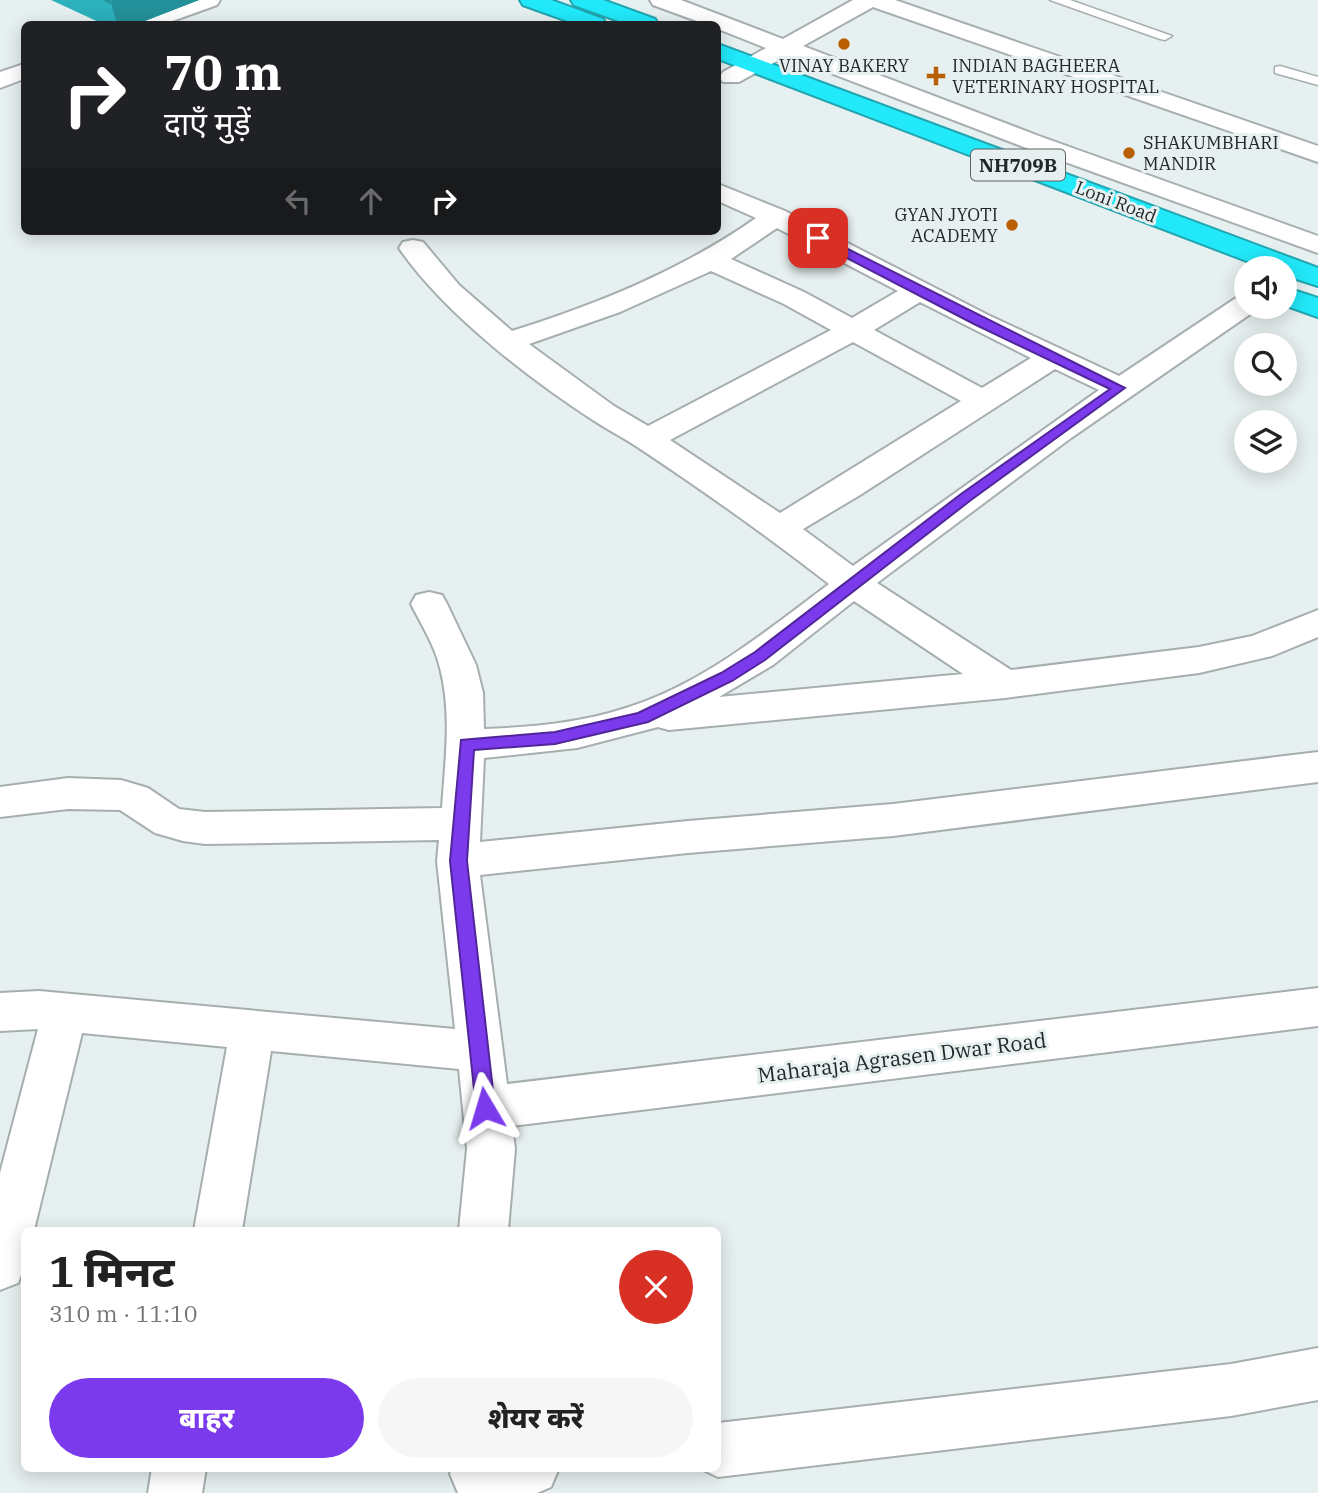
<!DOCTYPE html>
<html lang="hi">
<meta charset="utf-8">
<style>
body{margin:0;font-family:"IBM Plex Serif","Noto Sans Devanagari",serif;background:#f6f6f6;color:#222;height:100vh;display:flex;flex-direction:column;font-size:26px;white-space:nowrap}
*{box-sizing:border-box;margin:0}
p{font-size:23px;color:#767676}
.icon{flex:none;width:38px;height:38px;fill:none;stroke:currentColor;stroke-width:2;stroke-linecap:round;stroke-linejoin:round}
.map{position:relative;flex:1;overflow:hidden}
.panel{position:absolute;left:21px;top:1227px;width:700px;height:245px;display:flex;flex-direction:column;background:#fff;border-radius:10px;box-shadow:0 4px 18px #0003}
.panel>*{flex:none}
.banner{position:absolute;left:21px;top:21px;width:700px;height:214px;border-radius:10px;box-shadow:0 4px 18px #0003;background:#202124;color:#fff;overflow:hidden}
.fabs{position:absolute;left:1234px;top:256px;display:grid;gap:14px}
.fabs a{display:grid;place-items:center;width:63px;height:63px;border-radius:50%;background:#fff;box-shadow:0 4px 18px #0003;font-size:35px}
.pin{position:absolute;display:grid;place-items:center;width:60px;height:60px;color:#fff;margin:-30px;border-radius:14px;box-shadow:0 4px 10px #0006}
.me{position:absolute;width:77px;margin:-38px;rotate:353deg;stroke-linejoin:round;filter:drop-shadow(0 0 5px #0008)}
.turn{display:flex;align-items:center;gap:24px;height:147px;padding:0 28px;font-size:32px}
.turn .icon{width:91px;height:91px;stroke-width:2.5}
.turn b{display:block;font-size:49px;line-height:60px}
.lanes{display:flex;align-items:center;height:66px;padding:0 28px;background:#0003;justify-content:center;gap:35px;direction:ltr}
.lanes .off{opacity:.35}
.round{display:grid;place-items:center;flex:none;width:74px;height:74px;border-radius:37px;background:#f6f6f6}
.summary{display:flex;align-items:center;justify-content:space-between;height:119px;padding:0 28px}
h1{font-size:42px;font-weight:800;line-height:52px}
.button{display:flex;gap:14px;margin-top:auto;padding:14px 28px}
.button a{flex:1;height:80px;border-radius:42px;background:#7c3aed;color:#fff;font-size:28px;font-weight:800;line-height:80px;text-align:center}
.button a+a{background:#f6f6f6;color:#222}
.map>svg:first-child{display:block}
.lines{fill:none;stroke-linecap:round;stroke-linejoin:round}
.lane-casing{stroke:#a6aeaf;stroke-width:3}
.street-casing{stroke:#a6aeaf;stroke-width:4}
.highway-casing{stroke:#22a5b0;stroke-width:4}
.lane{fill:#fff;fill-rule:evenodd}
.street{fill:#fff;fill-rule:evenodd}
.highway{fill:#21e9fa;fill-rule:evenodd}
.wall{fill:#2cb1bd}
.shaded-wall{fill:#24909a}
.building{fill:#33cedc;stroke:#24909a;stroke-width:2}
.route{fill:#7c3aed;stroke:#51269a;stroke-width:2}
.poi-dot{fill:#ba5f04;stroke:#e7f0f0;stroke-width:2.5}
.labels{text-anchor:middle;stroke-width:6;stroke-linejoin:round;paint-order:stroke}
.far-poi-label{font-size:18px;fill:#242727;stroke:#e7f0f0;text-anchor:start}
.far-street-label{font-size:18px;fill:#242727;stroke:#e7f0f0}
.shield{fill:#e7f0f0;stroke:#5e6363;stroke-width:2}
.shield-label{font-size:19px;font-weight:bold;fill:#242727}
.street-label{font-size:21px;fill:#242727;stroke:#e7f0f0}
</style>
<div class="map">
<svg width="1318" height="1493" viewBox="0 0 1318 1493">
<rect width="100%" height="100%" fill="#e7f0f0"/>
<g class="lines">
<defs>
<g id="lane">
<polygon points="1050,0 1070,0 1172,36 1165,40 1160,39"/>
<polygon points="1280,66 1318,77 1318,85 1275,73 1275,67"/>
</g>
<g id="street">
<polygon points="189,0 220,0 217,5 164,24 134,24 137,19"/>
<polygon points="650,0 681,0 783,39 853,0 895,0 1318,146 1318,162 873,7 803,46 1039,136 1318,236 1318,253 1021,146 786,56 739,82 723,82 719,77 723,72 766,48 718,29 718,24 705,24 653,5"/>
<polygon points="24,64 24,79 0,88 0,72"/>
<path d="M718,184L785,211L988,315L1119,376L1236,298L1246,295V306H1259L1256,310L1071,438L877,583L1011,670L1199,647L1252,636L1318,610V637L1272,656L1199,673L1005,698L669,730L658,727L577,748L484,758L480,842L688,821L893,804L1318,752V782L893,836L688,853L480,875L507,1084L1318,988V1026L512,1126L515,1149L508,1230H459L467,1149L459,1069L271,1051L242,1230H194L227,1047L82,1033L34,1230H24V1267L18,1283L0,1290V1173L38,1029L0,1031V993L39,991L455,1029L437,861L439,840L205,844L183,841L155,833L120,810L68,809L0,817V787L68,778L121,780L148,788L179,809L205,812L442,808C445,762 452,714 440,668C435,646 421,624 411,604L416,595L429,592L442,595L447,604L476,665L483,693L484,729C532,727 581,723 626,708C703,684 766,631 829,584C767,536 704,491 639,448C624,438 608,430 593,420C528,378 443,312 399,248L403,242L413,240L423,242L459,285L512,331C598,304 682,270 756,218L718,201ZM777,228L898,291L852,318L804,292L731,259ZM711,271L784,304L831,330L648,426L614,406L529,344L620,312ZM920,302L1031,358L982,388L874,330ZM853,342L961,401L780,513L670,440ZM1055,369L1099,390L853,566L803,529L860,495ZM854,601L963,674L719,697L773,665Z"/>
<polygon points="1318,1348 1318,1400 1231,1416 718,1477 699,1468 718,1468 718,1423 1231,1364"/>
<polygon points="152,1468 206,1468 202,1493 148,1493"/>
<polygon points="452,1468 559,1468 551,1487 537,1493 458,1493 450,1474"/>
</g>
<g id="highway">
<polygon points="520,0 551,0 603,19 606,24 576,24 523,5"/>
<polygon points="571,0 603,0 655,19 658,24 627,24 574,5"/>
<polygon points="718,44 1318,268 1318,286 1284,275 1284,268 1265,268 718,59"/>
<polygon points="1284,287 1318,298 1318,317 1284,305"/>
</g>
</defs>
<!-- lane casing -->
<use href="#lane" class="lane-casing"/>
<!-- street casing -->
<use href="#street" class="street-casing"/>
<!-- highway casing -->
<use href="#highway" class="highway-casing"/>
<!-- lane -->
<use href="#lane" class="lane"/>
<!-- street -->
<use href="#street" class="street"/>
<!-- highway -->
<use href="#highway" class="highway"/>
</g>
<!-- wall -->
<polygon class="wall" points="51,0 199,0 137,24 103,24"/>
<!-- shaded-wall -->
<polygon class="shaded-wall" points="118,0 199,0 137,24 117,24 111,3"/>
<!-- building -->
<polygon class="building" points="105,0 118,0 111,3"/>
<!-- route -->
<polygon class="route" points="814,236 822,236 1125,388 971,500 765,660 732,681 648,722 555,744 474,750 467,861 495,1108 492,1114 485,1117 478,1114 476,1108 450,861 461,740 555,732 638,713 721,673 755,652 961,494 1110,389 974,324 814,241"/>
<!-- markers -->
<g class="poi-dot">
<circle cx="844" cy="44" r="7"/>
<path d="M932.5 65.5h7v7h7v7h-7v7h-7v-7h-7v-7h7z"/>
<circle cx="1129" cy="153" r="7"/>
<circle cx="1012" cy="225" r="7"/>
</g>
<g class="labels">
<!-- far-poi labels -->
<g class="far-poi-label">
<text x="844" y="72" text-anchor="middle">VINAY BAKERY</text>
<text x="952" y="72">INDIAN BAGHEERA<tspan x="952" dy="21">VETERINARY HOSPITAL</tspan></text>
<text x="1143" y="149">SHAKUMBHARI<tspan x="1143" dy="21">MANDIR</tspan></text>
<text x="998" y="221" text-anchor="end">GYAN JYOTI<tspan x="998" dy="21">ACADEMY</tspan></text>
</g>
<!-- far-street labels -->
<g class="far-street-label">
<text transform="translate(1116 202) rotate(21)" y="6">Loni Road</text>
</g>
<!-- shield labels -->
<rect class="shield" x="971" y="149.5" width="94" height="31" rx="5"/>
<g class="shield-label">
<text x="1018" y="172">NH709B</text>
</g>
<!-- street labels -->
<g class="street-label">
<text transform="translate(902 1058) rotate(-7)" y="7">Maharaja Agrasen Dwar Road</text>
</g>
</g>
</svg>
<div class="fabs">
<a><svg class="icon" aria-label="sound" viewBox="0 0 24 24"><path d="M4 9h4l5-4v14l-5-4H4zM17 9q2 3 0 6"/></svg></a>
<a><svg class="icon" aria-label="search" viewBox="0 0 24 24"><circle cx="10" cy="10" r="6"/><path d="M15 15l6 6"/></svg></a>
<a><svg class="icon" aria-label="layers" viewBox="0 0 24 24"><path d="M12 4l9 5-9 5-9-5zM3 14l9 5 9-5"/></svg></a>
</div>
<div class="pin" style="left:818px;top:238px;background:#d93025"><svg class="icon" aria-label="arrive" viewBox="0 0 24 24"><path d="M6 21V4h12l-3 4 3 4H6"/></svg></div>
<svg class="me" style="left:485px;top:1108px" viewBox="-20 -20 40 40"><path d="M0-17L14 15 0 8-14 15z" fill="#7c3aed" stroke="#fff" stroke-width="4"/></svg>
<div class="banner">
<div class="turn"><svg class="icon" aria-label="right" viewBox="0 0 24 24"><path d="M7 20v-9h11M14 6l5 5-5 5"/></svg><div><b>70 m</b>दाएँ मुड़ें</div></div>
<div class="lanes"><svg class="icon off" aria-label="left" viewBox="0 0 24 24"><path d="M17 20v-9H6M10 6l-5 5 5 5"/></svg><svg class="icon off" aria-label="ahead" viewBox="0 0 24 24"><path d="M12 20V5M6 11l6-6 6 6"/></svg><svg class="icon" aria-label="right" viewBox="0 0 24 24"><path d="M7 20v-9h11M14 6l5 5-5 5"/></svg></div>
</div>
<section class="panel">
<div class="summary"><div><h1>1 मिनट</h1><p>310 m · 11:10</p></div><a class="round" style="background:#d93025;color:#fff"><svg class="icon" aria-label="close" viewBox="0 0 24 24"><path d="M6 6l12 12M18 6L6 18"/></svg></a></div>
<div class="button"><a>बाहर</a><a>शेयर करें</a></div>
</section>
</div>
